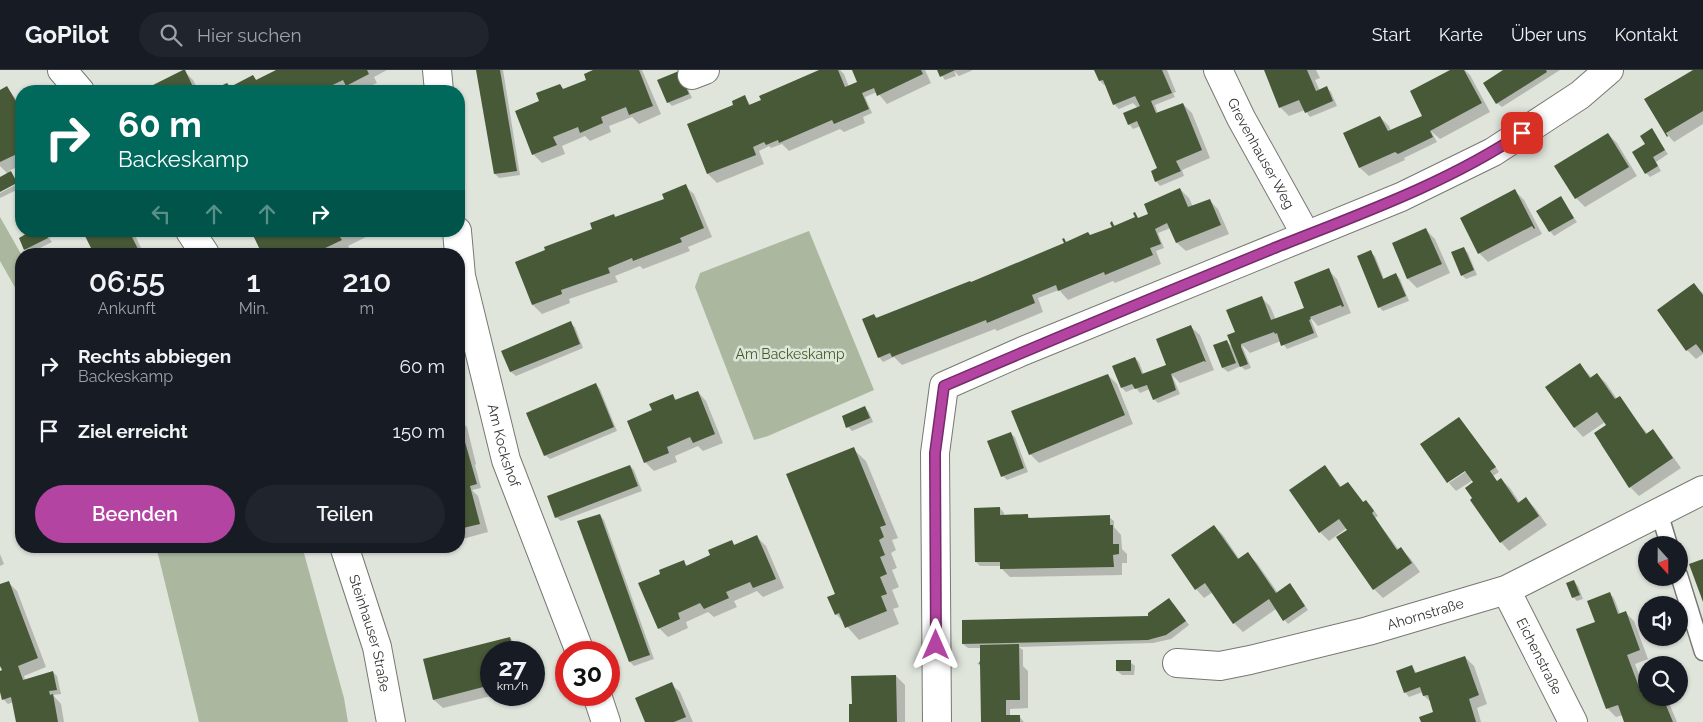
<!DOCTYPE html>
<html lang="de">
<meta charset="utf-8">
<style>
body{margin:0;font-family:Raleway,sans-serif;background:#20242c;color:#f1f3f6;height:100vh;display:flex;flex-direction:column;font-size:19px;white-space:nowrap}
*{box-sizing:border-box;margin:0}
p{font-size:16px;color:#9ea1a6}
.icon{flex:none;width:28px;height:28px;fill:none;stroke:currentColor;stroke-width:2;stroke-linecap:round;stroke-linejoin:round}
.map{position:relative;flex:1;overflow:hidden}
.sheet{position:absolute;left:15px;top:178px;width:450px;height:305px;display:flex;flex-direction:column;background:#171b24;border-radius:20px;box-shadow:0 1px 4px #0004}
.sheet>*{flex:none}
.banner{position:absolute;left:15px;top:15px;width:450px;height:152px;border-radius:20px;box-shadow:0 1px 4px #0004;background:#00695c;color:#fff;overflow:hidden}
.needle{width:32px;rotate:159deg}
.controls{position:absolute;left:1638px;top:466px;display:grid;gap:10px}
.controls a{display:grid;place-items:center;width:50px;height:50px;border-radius:50%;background:#171b24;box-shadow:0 1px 4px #0004;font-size:25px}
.speed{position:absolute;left:480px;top:571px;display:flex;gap:10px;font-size:25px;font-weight:700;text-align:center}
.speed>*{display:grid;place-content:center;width:65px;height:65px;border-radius:50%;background:#171b24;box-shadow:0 1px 4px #0004;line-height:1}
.speed small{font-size:12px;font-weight:400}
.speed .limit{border:8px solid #d22;background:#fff;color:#111}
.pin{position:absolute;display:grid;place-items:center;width:42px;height:42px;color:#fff;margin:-21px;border-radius:10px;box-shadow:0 2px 8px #0006}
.me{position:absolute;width:55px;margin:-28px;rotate:0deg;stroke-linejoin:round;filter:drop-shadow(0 0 4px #0008)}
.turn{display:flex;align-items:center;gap:18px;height:105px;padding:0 20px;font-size:22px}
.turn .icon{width:65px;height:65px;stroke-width:2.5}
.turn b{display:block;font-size:35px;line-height:42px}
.lanes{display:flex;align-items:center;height:48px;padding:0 20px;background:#0003;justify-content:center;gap:25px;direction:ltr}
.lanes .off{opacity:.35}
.eta{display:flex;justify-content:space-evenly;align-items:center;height:85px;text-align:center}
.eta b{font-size:30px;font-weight:600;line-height:35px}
.cta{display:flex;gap:10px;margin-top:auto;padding:10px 20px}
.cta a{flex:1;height:58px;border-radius:30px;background:#b344a1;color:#fff;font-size:20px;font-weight:600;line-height:58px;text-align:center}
.cta a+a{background:#20242c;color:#f1f3f6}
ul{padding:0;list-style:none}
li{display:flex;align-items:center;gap:15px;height:65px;padding:0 20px}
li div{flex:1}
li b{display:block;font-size:19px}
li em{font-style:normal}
header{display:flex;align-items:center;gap:30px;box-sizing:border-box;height:70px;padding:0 25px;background:#171b24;border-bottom:1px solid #363941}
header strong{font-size:24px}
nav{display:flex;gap:28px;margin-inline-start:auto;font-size:18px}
.search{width:350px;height:45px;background:#20242c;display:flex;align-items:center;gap:12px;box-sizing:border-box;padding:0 18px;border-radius:28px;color:#9ea1a6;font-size:19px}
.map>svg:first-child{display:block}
.green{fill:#abb89f}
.shadow{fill:#0003}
.building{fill:#485937}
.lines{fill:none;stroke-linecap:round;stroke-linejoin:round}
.service-casing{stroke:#757972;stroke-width:19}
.minor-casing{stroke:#757972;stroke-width:30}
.service{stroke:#fff;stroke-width:16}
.minor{stroke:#fff;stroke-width:28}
.route-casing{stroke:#742c69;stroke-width:12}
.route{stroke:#b344a1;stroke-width:9}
.labels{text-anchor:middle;stroke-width:5;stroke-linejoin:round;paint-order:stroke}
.street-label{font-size:14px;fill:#343532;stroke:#e0e5dc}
.park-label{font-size:14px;fill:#445e27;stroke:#e0e5dc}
</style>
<header>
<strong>GoPilot</strong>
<div class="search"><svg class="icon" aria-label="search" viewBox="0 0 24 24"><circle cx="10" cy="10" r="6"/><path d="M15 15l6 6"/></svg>Hier suchen</div>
<nav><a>Start</a><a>Karte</a><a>Über uns</a><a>Kontakt</a></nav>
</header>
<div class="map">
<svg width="1703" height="652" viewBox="0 0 1703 652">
<rect width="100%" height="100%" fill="#e0e5dc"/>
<!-- green -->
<g class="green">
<polygon points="0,147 21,184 21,228 0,191"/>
<polygon points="809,161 874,320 768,366 754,370 695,217 700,203"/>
<polygon points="156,476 302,476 344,628 348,652 199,652"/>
</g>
<!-- shadow -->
<g class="shadow">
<polygon points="279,0 387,0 374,7 377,13 360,21 353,21 351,19 346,21 213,21 227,14 231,18 253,6 257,11"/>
<polygon points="478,0 503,0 520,105 499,108 495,104"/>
<polygon points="596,0 642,0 661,44 639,54 632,47 609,56 611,62 590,71 585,66 562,76 565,84 542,93 533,84 541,32 560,15 564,20 588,11"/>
<polygon points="823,0 840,0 844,4 849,17 859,13 853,0 925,0 931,13 887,34 877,22 865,27 872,43 863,47 865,53 844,62 840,59 789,81 782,74 771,78 769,76 759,81 764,94 717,113 708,104 689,54 735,36 745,27 751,36"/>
<polygon points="938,0 973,0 959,6 954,1 956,6 945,10"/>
<polygon points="1096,0 1167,0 1176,22 1173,23 1175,27 1155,35 1158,44 1183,34 1192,43 1210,88 1182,100 1184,106 1160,116 1156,111 1152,102 1158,98 1141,56 1133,59 1129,54 1138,38 1133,33 1119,39 1114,34 1106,14 1104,15 1100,11"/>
<polygon points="1265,0 1316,0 1320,8 1315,10 1320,21 1327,18 1331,22 1337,36 1310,47 1305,40 1289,46 1280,37"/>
<polygon points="1453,0 1465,0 1470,5 1490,42 1440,69 1431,61 1437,72 1404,88 1405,90 1369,106 1360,98 1344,64 1380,47 1389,56 1391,61 1426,51"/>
<polygon points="1505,0 1560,0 1502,37 1497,33"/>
<polygon points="1695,0 1703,0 1703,54 1674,72 1666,63"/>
<polygon points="184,1 193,10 199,21 143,21"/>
<polygon points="683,7 692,28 672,36 668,32"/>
<polygon points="7,17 21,36 21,95 9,101 18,111 0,120 0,108 8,104 0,96 0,21"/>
<polygon points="1651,60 1668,84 1656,92 1661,101 1650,107 1646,103 1646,74"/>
<polygon points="1608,64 1617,73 1637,106 1585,137 1576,128"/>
<polygon points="21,112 21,118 0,128 0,123"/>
<polygon points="685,116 694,124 712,167 688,177 690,181 643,199 640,196 615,206 618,212 569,229 570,233 542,244 533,235 517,192 594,160 614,145 617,148 666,130"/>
<polygon points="1180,119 1189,128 1193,137 1209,130 1218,139 1229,164 1186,181 1177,173 1171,158 1158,163 1164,178 1156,181 1161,194 1115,213 1113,211 1068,230 1059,220 1038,228 1043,242 997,261 995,259 902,295 894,287 883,292 879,287 874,245 878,249 1113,157 1112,153 1116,156 1138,149 1150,144"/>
<polygon points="1515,121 1524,130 1542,164 1488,192 1479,183"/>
<polygon points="1560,128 1577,152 1554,166 1550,161"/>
<polygon points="1426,160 1435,169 1450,203 1417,218 1408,209 1393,174"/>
<polygon points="43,161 62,161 49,168 52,172 30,183 25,179"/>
<polygon points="97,161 133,161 144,184 96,184"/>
<polygon points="252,161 386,161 375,167 372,164 348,176 350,179 340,184 263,184"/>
<polygon points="1464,179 1468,183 1477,205 1466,209 1462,205"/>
<polygon points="1370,182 1375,186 1384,209 1396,204 1400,209 1409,231 1383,241 1379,237"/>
<polygon points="1328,200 1337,209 1351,243 1318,256 1310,247 1318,267 1287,279 1281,271 1250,283 1242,275 1251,298 1245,300 1241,296 1228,302 1223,298 1214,276 1226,271 1234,278 1235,264 1261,227 1270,236 1276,250 1304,239"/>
<polygon points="1694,215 1703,223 1703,284 1696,289 1687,280"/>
<polygon points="570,253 575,257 583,278 516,306 511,302 503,281"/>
<polygon points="1191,257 1200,265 1214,300 1180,313 1172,305 1180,324 1158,333 1154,329 1150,319 1140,323 1136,318 1126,322 1122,318 1135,288 1139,292 1144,305 1166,296"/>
<polygon points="1580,295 1592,308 1597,304 1606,313 1617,329 1648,364 1653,361 1661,370 1681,398 1639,426 1630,417 1601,375 1608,355 1605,352 1583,367 1575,358 1547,317"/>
<polygon points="1108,305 1117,314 1133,354 1039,393 1030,384"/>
<polygon points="595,314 600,319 617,361 550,389 545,385"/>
<polygon points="698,322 706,331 723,373 703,381 698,376 675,386 677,392 654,401 645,392 653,341 673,326 678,331"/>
<polygon points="865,338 869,342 873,352 852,361 848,357"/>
<polygon points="459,349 467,357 476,394 475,395 481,418 472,420 478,426 488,462 459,470"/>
<polygon points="1010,363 1015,367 1028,402 1007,410 1003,406"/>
<polygon points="853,379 866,391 898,468 892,470 896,480 891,483 897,498 892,500 899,517 892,520 899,537 893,539 899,554 859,570 836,544"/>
<polygon points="1488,386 1499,402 1493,406 1497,412 1501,409 1510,418 1520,433 1526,429 1535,438 1547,455 1509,481 1501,472 1474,428 1475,412 1473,410 1456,421 1449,413"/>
<polygon points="630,396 634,400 642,421 561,451 556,447"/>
<polygon points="1325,397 1333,406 1342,418 1348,413 1364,433 1366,432 1371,436 1378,446 1375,448 1383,459 1399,480 1401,479 1410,488 1420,502 1383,528 1374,519 1347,458 1329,471 1320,462"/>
<polygon points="1000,438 1004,443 1004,446 1028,446 1031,449 1109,447 1114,451 1114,457 1121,465 1122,479 1127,484 1127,493 1122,493 1122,505 1010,507 1001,498 1001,496 980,496 976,492"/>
<polygon points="600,445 604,450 654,589 634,596 630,592"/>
<polygon points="1214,456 1223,465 1240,490 1248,484 1257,493 1278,523 1294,519 1308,540 1288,554 1276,539 1243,562 1234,553 1213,522 1204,528 1196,519"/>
<polygon points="757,467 766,476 784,518 763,527 757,521 734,531 737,537 714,547 708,542 686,552 688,558 668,567 659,558 662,505 683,492 688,496 712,486 731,472 736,476"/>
<polygon points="0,484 4,494 0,496"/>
<polygon points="1574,511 1578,516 1583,529 1577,531 1573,527"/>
<polygon points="8,512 17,521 46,597 24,606 25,610 53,602 57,606 61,624 53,625 61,634 64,652 17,652 13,632 8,634 4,630 0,618 0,602 5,605 0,592 0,515"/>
<polygon points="1610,524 1614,528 1620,544 1625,542 1634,551 1648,589 1635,594 1646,623 1646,628 1667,628 1677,652 1625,652 1623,645 1616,647 1607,638 1597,553"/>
<polygon points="1173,533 1189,555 1171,569 1153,573 1019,577 1023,580 1023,596 1028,601 1028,638 1010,639 1010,646 1019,646 1024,652 982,652 981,597 977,593 981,593 981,578 968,578 963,574 1149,547"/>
<polygon points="510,568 519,577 520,582 491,582 491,625 495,625 443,638 434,630 424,590"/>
<polygon points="1465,587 1474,596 1487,634 1477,638 1481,652 1422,652 1435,642 1432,633 1424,626 1423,622 1409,627 1405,622 1412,596 1417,604"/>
<polygon points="1130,592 1135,596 1134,605 1122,605 1117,601"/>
<polygon points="896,606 905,615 905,652 850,652 853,635"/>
<polygon points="671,614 680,622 693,652 646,652"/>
</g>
<!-- building -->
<g class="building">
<polygon points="183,0 185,0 195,21 141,21"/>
<polygon points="276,0 367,0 369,4 346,16 343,10 320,21 317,18 311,21 210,21 227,13 230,17 253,5 256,10"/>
<polygon points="476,0 500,0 517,101 494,104"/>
<polygon points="593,0 639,0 653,36 629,45 626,37 601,47 603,53 580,63 578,57 553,67 557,75 532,85 515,41 539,31 536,23 560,14 563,19 586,10 584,4"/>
<polygon points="819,0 838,0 845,17 857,12 852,0 921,0 923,4 877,26 874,18 862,23 869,39 834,54 832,50 779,73 778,70 766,75 764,72 753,77 756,85 707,104 687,54 733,35 732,31 745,25 749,35 761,30 759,26"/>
<polygon points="937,0 955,0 940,7"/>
<polygon points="1094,0 1162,0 1172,23 1151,31 1156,43 1183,33 1202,80 1176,91 1181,101 1155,112 1151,101 1157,98 1137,51 1128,55 1123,43 1140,36 1135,26 1113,35 1103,10 1099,11"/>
<polygon points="1264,0 1307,0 1316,21 1327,16 1333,31 1305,43 1299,30 1279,38"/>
<polygon points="1450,0 1464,0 1482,33 1430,61 1433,67 1398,84 1395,82 1359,98 1343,63 1380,46 1388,61 1422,46 1410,21"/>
<polygon points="1503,0 1546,0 1547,2 1496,34 1483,13"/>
<polygon points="1693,0 1703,0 1703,41 1666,63 1668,66 1667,67 1644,29"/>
<polygon points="679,1 689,24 667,33 657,10"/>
<polygon points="7,16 21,40 21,82 0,92 0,20"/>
<polygon points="1652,58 1665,80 1653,87 1658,96 1645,104 1632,82 1645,74 1640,66"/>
<polygon points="1608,63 1629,97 1575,129 1554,96"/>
<polygon points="11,101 17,113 0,122 0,107"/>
<polygon points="686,114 704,158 680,168 682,172 633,191 632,188 608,198 610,203 561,220 562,224 532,235 515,192 545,180 544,177 592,159 590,153 614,144 615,147 664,129 662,124"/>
<polygon points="1180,118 1188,137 1210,129 1221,155 1176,173 1167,153 1155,159 1161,174 1150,178 1153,185 1105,205 1104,202 1058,221 1056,215 1032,225 1035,233 987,253 986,250 892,287 890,283 878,288 862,249 874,244 876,248 970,211 971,212 1064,173 1062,169 1064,168 1066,172 1088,162 1090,165 1112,157 1110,153 1112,151 1114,156 1135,147 1133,143 1135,142 1138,148 1148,144 1144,134"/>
<polygon points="1515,119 1535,158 1534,159 1532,156 1478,184 1460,148"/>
<polygon points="1561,126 1574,148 1549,162 1536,141"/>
<polygon points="1426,158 1442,194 1407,209 1392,173"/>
<polygon points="31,161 45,161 48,168 24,180 19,168"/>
<polygon points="95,161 129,161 139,181 135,184 94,184 85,166"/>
<polygon points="251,161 352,161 340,167 342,170 319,181 320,184 262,184"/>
<polygon points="1464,177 1474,200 1461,206 1451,182"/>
<polygon points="1371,180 1383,209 1396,203 1406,226 1378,238 1357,186"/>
<polygon points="1329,198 1344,236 1342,237 1341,235 1310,247 1311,249 1309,250 1314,263 1281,276 1277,263 1275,264 1274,262 1241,274 1241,277 1248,294 1240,297 1227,265 1235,262 1226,240 1262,226 1271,250 1304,238 1294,212"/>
<polygon points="1694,213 1703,225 1703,283 1696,274 1686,281 1657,240"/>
<polygon points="571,251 580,274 510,302 501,281"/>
<polygon points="1191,255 1206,292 1204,291 1171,304 1176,320 1153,330 1147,315 1135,319 1132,314 1121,318 1112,296 1135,287 1142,304 1166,295 1156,269"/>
<polygon points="1227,270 1236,293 1222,298 1213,275"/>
<polygon points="1580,293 1590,308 1597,303 1615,329 1620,326 1646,364 1653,359 1673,388 1629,418 1594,363 1606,355 1597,342 1574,358 1545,317"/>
<polygon points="1108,304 1125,345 1029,385 1011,341"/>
<polygon points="596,313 614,357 544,386 526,343"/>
<polygon points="698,321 715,364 693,373 690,367 667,377 669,383 644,393 627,351 652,340 649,334 673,324 675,330"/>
<polygon points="865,336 870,348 846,358 842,346"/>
<polygon points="1459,347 1496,397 1490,401 1497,411 1501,408 1518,433 1526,427 1539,446 1500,473 1470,430 1472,428 1465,418 1473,412 1465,401 1447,413 1420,374"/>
<polygon points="459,351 477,414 470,416 480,454 459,459"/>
<polygon points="1011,362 1024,398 1001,407 987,371"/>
<polygon points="854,377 886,455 880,457 884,467 879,470 885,485 880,487 887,504 880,507 887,524 881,526 887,541 845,558 839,543 835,545 827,527 835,524 786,404"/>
<polygon points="630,395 638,416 555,448 547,426"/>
<polygon points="1325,395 1340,417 1348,412 1363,432 1366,430 1374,441 1372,443 1397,480 1401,477 1412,493 1373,520 1336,467 1347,460 1339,449 1319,463 1289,420"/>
<polygon points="1000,437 1000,445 1028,444 1028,448 1110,445 1110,455 1113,455 1113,474 1119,474 1119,484 1113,485 1114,497 1000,499 1000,492 975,492 974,438"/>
<polygon points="600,444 650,585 629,592 577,451"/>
<polygon points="1214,455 1238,489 1248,482 1276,523 1290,513 1305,536 1283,551 1269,529 1233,554 1205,513 1195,520 1171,485"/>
<polygon points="757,465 776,509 753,518 750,512 726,522 729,528 704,539 700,533 678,543 680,549 658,559 638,513 660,504 659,500 684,490 686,496 710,485 708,480 732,470 734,475"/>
<polygon points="1703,489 1703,532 1689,494"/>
<polygon points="1574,510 1580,525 1572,528 1566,513"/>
<polygon points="9,511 38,588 18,596 23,610 53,601 57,620 49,621 50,625 53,624 58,652 16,652 11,627 2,630 0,622 0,601 2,600 0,596 0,514"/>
<polygon points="1610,522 1618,544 1626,541 1640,580 1627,585 1642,625 1646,624 1646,628 1663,628 1673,652 1624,652 1618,635 1606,639 1576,559 1595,552 1587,531"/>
<polygon points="1169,528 1186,551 1166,565 1148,570 962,574 962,550 1148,546 1148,543"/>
<polygon points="510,567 514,582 491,582 491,615 433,630 423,589"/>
<polygon points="1019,574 1020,630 1006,630 1006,645 1020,645 1020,652 981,652 980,594 979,593 980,591 980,575"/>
<polygon points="1465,586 1479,625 1469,629 1476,652 1421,652 1419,647 1433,642 1428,625 1423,626 1420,617 1404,623 1396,601 1412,595 1415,603"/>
<rect x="1116" y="590" width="15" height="11"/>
<polygon points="896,605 897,652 849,652 849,634 852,634 851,606"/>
<polygon points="672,612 686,647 674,652 645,652 635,628"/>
</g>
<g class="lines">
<defs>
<g id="service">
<polyline points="1659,442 1669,475"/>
<polyline points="1679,505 1703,582"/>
</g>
<g id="minor">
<polyline points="62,0 80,21"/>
<polyline points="437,0 439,21"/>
<path id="s1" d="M1218,0L1241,48L1306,165"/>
<polyline points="692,5 705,0"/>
<polyline points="190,161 205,184"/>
<path id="s2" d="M457,161L461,206L506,390L580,582"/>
<path id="s3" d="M344,476L377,577L391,652"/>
<path id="s4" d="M1506,520L1573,652"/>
<path id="s5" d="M1177,593L1220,596L1250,590L1368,561L1506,520L1703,420"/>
<polyline points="597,625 606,652"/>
<polyline points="937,652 935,383 944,316 1023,281 1401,127 1493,82 1580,25 1609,0"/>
</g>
</defs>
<!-- service casing -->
<use href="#service" class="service-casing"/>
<!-- minor casing -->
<use href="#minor" class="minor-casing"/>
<!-- service -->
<use href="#service" class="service"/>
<!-- minor -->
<use href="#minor" class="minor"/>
</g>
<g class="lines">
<defs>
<path id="route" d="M936,575L935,383L944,316C1053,269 1162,224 1272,179C1357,145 1446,114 1522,63"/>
</defs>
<!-- route casing -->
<use href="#route" class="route-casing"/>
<!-- route -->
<use href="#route" class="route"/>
</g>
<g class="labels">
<!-- street labels -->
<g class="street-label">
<text dy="5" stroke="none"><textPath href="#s1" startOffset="94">Grevenhauser Weg</textPath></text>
<text dy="5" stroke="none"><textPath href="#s2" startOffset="220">Am Kockshof</textPath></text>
<text dy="5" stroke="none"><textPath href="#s5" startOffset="255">Ahornstraße</textPath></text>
<text dy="5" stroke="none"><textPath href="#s3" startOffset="91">Steinhauser Straße</textPath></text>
<text dy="5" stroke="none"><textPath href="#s4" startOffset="74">Eichenstraße</textPath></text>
</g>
<!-- park labels -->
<g class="park-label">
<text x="790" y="289">Am Backeskamp</text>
</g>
</g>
</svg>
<div class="controls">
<a><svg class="needle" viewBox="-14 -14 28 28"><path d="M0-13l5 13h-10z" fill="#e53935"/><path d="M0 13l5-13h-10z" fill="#9ea1a6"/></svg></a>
<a><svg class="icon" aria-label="sound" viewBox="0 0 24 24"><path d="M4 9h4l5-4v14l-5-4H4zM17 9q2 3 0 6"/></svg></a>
<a><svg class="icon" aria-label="search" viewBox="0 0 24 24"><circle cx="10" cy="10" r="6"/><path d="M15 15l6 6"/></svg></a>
</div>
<div class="speed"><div>27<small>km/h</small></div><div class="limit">30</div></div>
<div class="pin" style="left:1522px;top:63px;background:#d93025"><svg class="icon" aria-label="arrive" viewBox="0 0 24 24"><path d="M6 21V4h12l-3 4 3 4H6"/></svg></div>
<svg class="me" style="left:936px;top:575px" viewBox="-20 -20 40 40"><path d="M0-17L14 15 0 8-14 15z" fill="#b344a1" stroke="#fff" stroke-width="4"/></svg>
<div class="banner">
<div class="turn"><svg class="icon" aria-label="right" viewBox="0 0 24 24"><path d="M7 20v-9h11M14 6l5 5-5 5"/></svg><div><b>60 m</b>Backeskamp</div></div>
<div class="lanes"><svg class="icon off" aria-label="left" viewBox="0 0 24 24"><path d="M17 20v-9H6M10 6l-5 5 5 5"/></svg><svg class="icon off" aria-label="ahead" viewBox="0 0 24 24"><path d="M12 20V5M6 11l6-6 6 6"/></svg><svg class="icon off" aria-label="ahead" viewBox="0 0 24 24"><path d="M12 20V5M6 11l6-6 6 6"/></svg><svg class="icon" aria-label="right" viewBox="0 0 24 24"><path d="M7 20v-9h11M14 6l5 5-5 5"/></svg></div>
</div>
<section class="sheet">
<div class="eta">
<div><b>06:55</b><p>Ankunft</p></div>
<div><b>1</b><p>Min.</p></div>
<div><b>210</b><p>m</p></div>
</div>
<ul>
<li><svg class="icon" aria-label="right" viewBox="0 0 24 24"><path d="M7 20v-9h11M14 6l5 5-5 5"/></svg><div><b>Rechts abbiegen</b><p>Backeskamp</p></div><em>60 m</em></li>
<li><svg class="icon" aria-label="arrive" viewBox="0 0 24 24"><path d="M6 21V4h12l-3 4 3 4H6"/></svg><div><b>Ziel erreicht</b></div><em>150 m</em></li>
</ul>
<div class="cta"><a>Beenden</a><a>Teilen</a></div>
</section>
</div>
